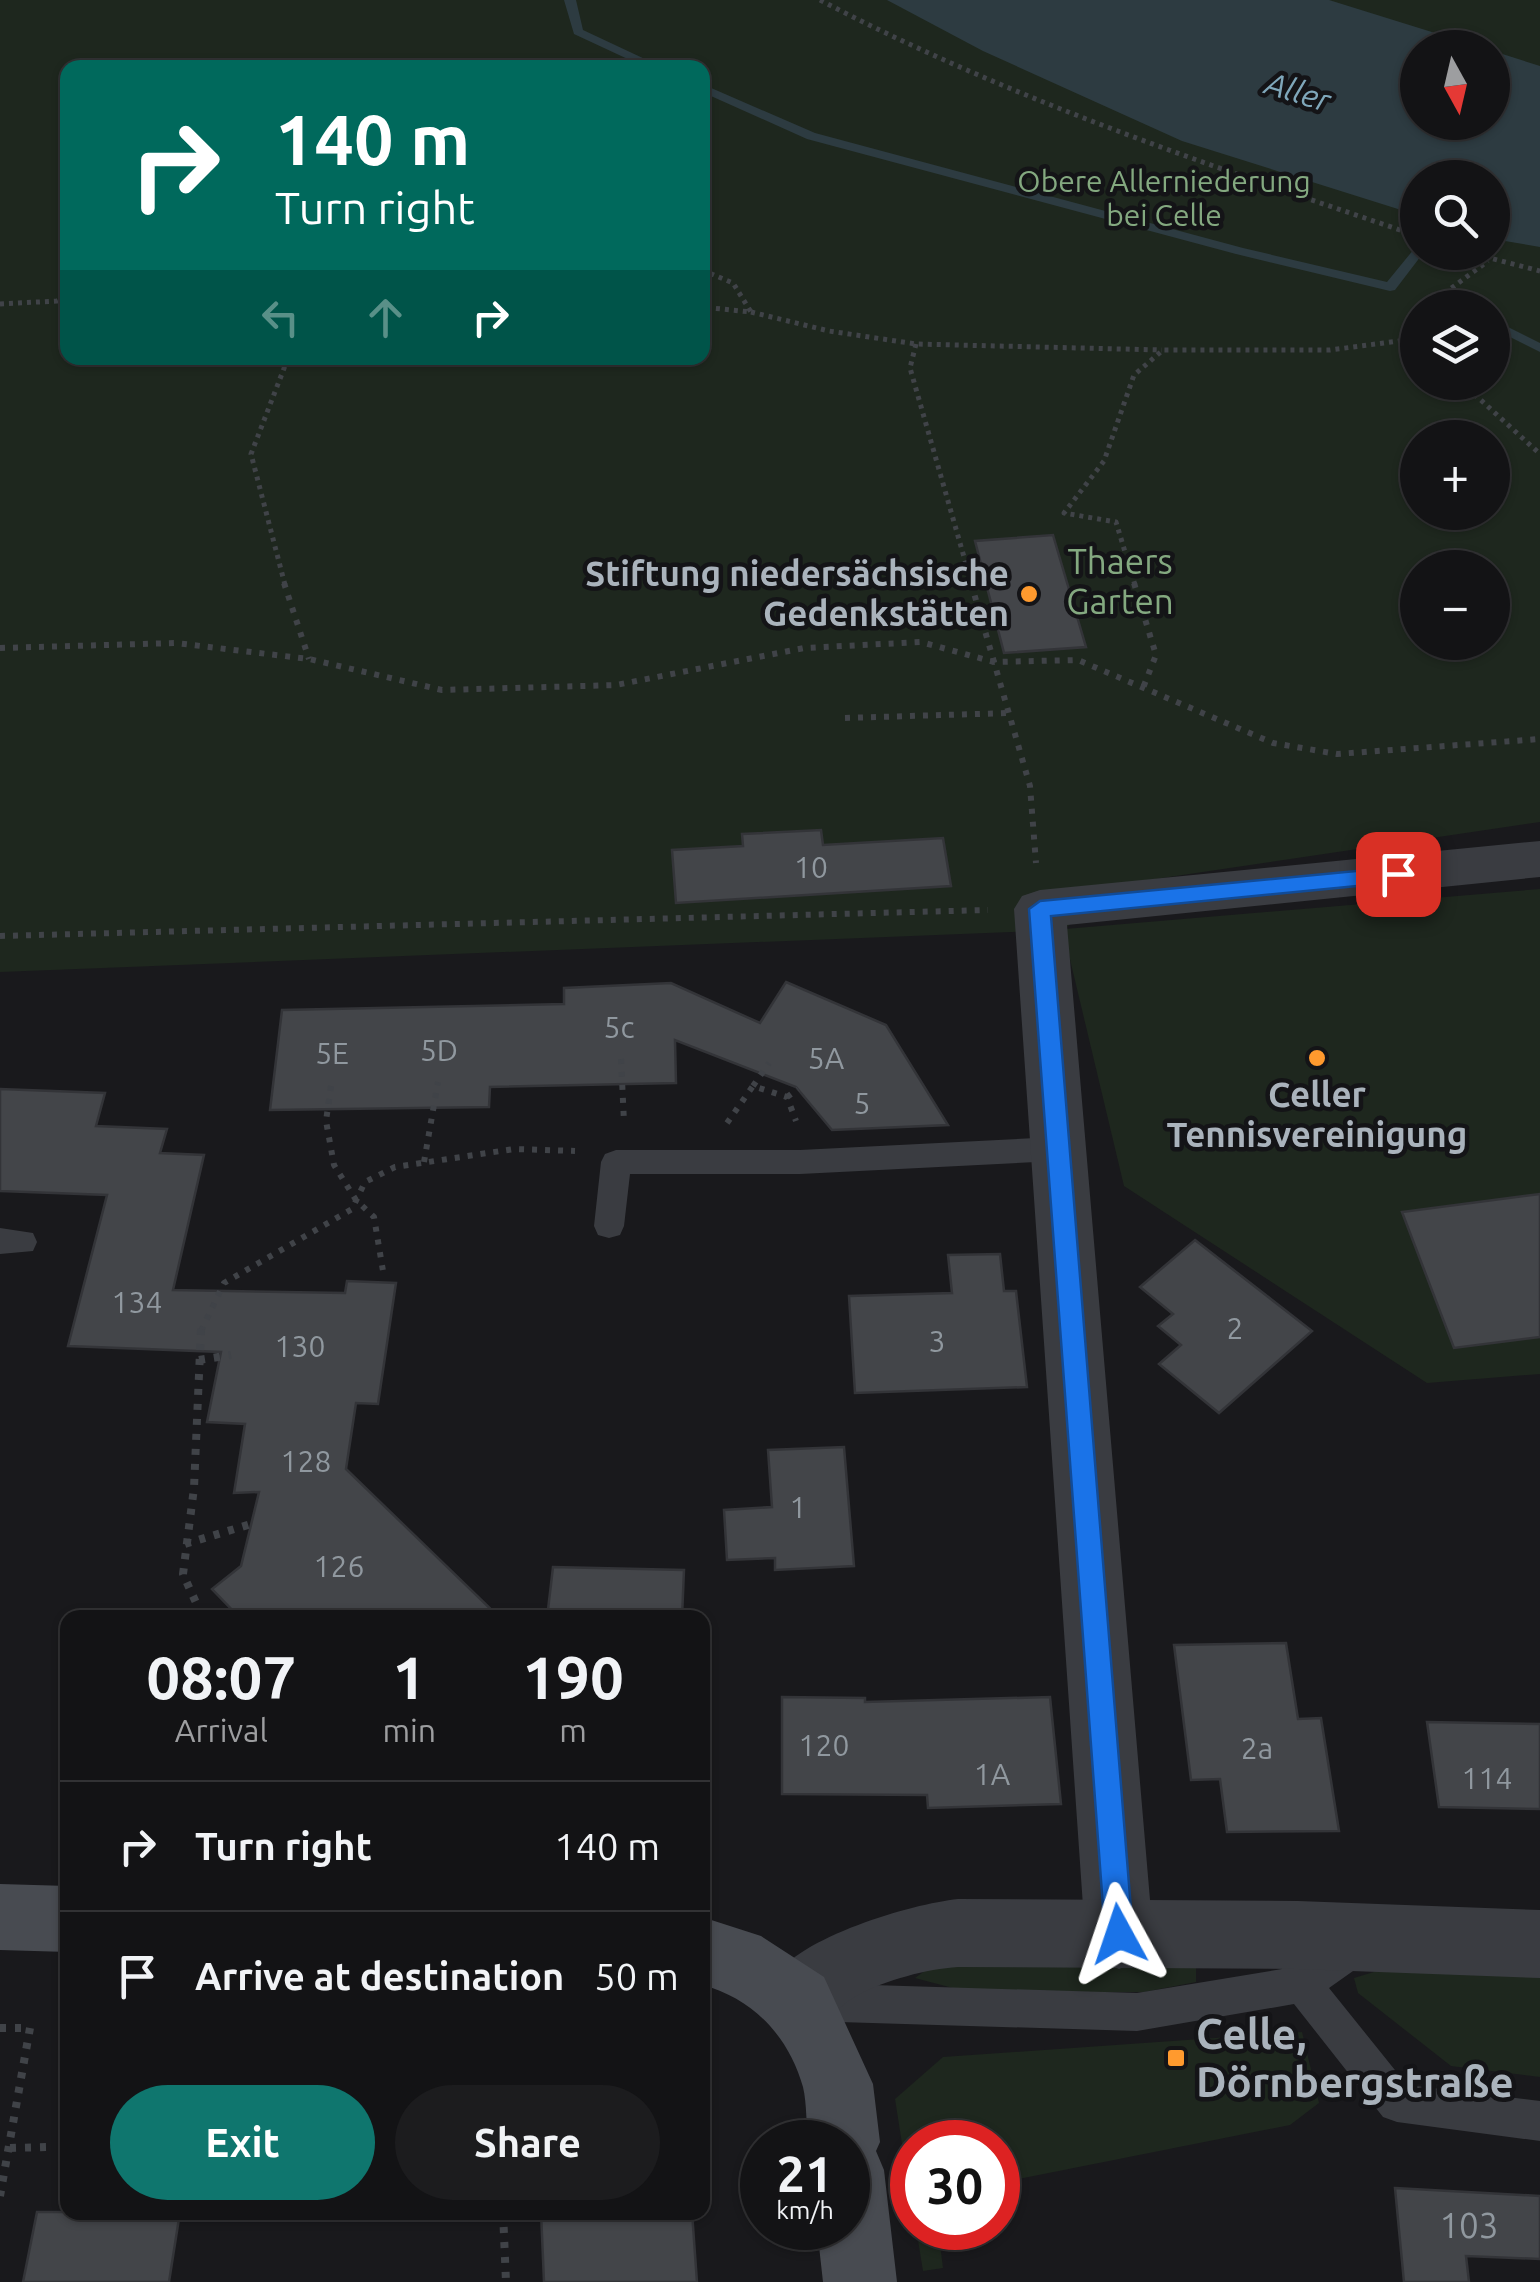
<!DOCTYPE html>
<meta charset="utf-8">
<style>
body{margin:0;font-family:Ubuntu,sans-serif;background:#1c1c1e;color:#f1f3f6;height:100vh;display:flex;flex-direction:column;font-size:38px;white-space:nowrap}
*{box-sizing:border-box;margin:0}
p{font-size:32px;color:#9d9ea0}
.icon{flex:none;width:55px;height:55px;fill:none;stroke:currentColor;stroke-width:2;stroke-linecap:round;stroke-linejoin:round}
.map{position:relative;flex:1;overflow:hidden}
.panel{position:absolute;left:60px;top:1610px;width:650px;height:610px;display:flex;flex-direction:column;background:#131315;border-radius:20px;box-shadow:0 2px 8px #0004,0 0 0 2px #323234}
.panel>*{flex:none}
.hud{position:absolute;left:60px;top:60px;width:650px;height:305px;border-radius:20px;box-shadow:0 2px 8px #0004,0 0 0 2px #323234;background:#00695c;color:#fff;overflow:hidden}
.needle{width:65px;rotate:172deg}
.buttons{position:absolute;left:1400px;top:30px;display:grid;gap:20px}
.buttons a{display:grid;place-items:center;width:110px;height:110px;border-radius:50%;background:#131315;box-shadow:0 2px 8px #0004,0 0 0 2px #323234;font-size:50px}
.speed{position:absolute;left:740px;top:2120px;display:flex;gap:20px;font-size:50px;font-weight:700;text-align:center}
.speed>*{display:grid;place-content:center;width:130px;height:130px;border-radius:50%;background:#131315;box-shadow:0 2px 8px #0004,0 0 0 2px #323234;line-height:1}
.speed small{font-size:25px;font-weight:400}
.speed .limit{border:15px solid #d22;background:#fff;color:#111}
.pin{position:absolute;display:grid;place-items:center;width:85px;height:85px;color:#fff;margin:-42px;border-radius:20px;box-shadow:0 5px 15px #0006}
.me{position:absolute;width:110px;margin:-55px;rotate:355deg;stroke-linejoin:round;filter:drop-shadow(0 0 8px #0008)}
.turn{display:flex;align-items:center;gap:35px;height:210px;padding:0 50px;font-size:45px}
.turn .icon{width:130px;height:130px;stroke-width:2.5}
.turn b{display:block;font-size:70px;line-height:85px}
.lanes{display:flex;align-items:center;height:95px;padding:0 50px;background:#0003;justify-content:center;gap:50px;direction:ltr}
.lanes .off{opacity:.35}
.eta{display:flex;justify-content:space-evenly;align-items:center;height:170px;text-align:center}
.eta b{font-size:60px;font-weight:600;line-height:70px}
.action{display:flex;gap:20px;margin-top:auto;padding:20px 50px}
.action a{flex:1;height:115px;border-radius:60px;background:#0f766e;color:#fff;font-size:40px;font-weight:600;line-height:115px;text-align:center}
.action a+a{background:#1c1c1e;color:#f1f3f6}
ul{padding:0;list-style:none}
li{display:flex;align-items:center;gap:30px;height:130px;padding:0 50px;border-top:2px solid #323234}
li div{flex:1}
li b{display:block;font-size:38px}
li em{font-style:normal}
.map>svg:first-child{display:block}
.green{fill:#1e271e;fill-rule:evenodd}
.water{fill:#2d3b41}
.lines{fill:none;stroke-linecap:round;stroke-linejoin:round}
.stream{fill:#2d3b41;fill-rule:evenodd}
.building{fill:#434549;stroke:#333438;stroke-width:2.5}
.path-far2{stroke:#404348;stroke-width:5;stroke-dasharray:4 5;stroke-linecap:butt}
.path-far1{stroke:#404348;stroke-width:6;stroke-dasharray:5 8;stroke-linecap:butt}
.path{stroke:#404348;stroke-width:8;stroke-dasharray:6 9;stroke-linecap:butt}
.service{fill:#3a3c41;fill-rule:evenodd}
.minor{fill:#3a3c41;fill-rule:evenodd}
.tertiary{fill:#3a3c41;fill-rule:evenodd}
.secondary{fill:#484b51;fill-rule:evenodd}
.route{fill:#1a73e8;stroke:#114b97;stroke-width:2.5}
.poi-dot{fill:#ff9a2e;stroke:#141417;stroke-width:4}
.labels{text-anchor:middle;stroke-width:9;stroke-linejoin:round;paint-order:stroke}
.far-park-label{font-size:30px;fill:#84a980;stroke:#141417}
.number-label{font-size:30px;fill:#90989f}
.far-water-label{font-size:32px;font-style:italic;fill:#7fa7ba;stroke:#141417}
.park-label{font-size:35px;fill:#84a980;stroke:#141417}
.poi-label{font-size:35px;font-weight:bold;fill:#aab3bc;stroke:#141417;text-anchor:end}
.near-number-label{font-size:35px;fill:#90989f}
.near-poi-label{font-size:42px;font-weight:bold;fill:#aab3bc;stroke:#141417;text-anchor:start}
</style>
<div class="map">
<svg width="1540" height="2282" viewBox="0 0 1540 2282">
<rect width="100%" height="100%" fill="#19191c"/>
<!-- green -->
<g class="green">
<path d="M0,0H1540V822L1108,886L1065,929L1540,889V1374L1427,1383L1124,1186L1063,930L0,972ZM1418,48H1492V122H1418ZM68,68H702V358H68ZM1418,178H1492V252H1418ZM1418,308H1492V382H1418ZM1418,438H1492V512H1418ZM1418,568H1492V642H1418Z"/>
<polygon points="963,1960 1196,1968 1196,1982 1144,1992 968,1992 915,1978 926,1970"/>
<polygon points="1387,1968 1540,1973 1540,2077 1451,2066 1358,1993 1354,1978"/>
<polygon points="1302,2032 1319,2103 1290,2125 998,2183 998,2142 912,2142 912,2207 895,2099 943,2057"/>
<polygon points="916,2228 938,2228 943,2268 923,2271"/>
</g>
<!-- water -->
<polygon class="water" points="887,0 1329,0 1480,47 1418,48 1418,122 1492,122 1493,51 1540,66 1540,247 1493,239 1492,178 1418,178 1417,215 1182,141 983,51"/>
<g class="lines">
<!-- stream -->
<g class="stream">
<polygon points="564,0 576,0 583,30 664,68 647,68 574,34"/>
<polygon points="702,84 815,133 1243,248 1387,282 1414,249 1424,252 1395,290 1390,291 1236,254 807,139 702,92"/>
<polygon points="1492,319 1540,343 1540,352 1492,328"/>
</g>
</g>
<!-- building -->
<g class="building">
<polygon points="1053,535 1086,647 1004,653 975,541"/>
<polygon points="821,830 823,845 943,838 951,886 676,903 672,850 743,846 742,834"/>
<polygon points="786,982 886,1025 948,1125 832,1130 796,1087 675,1040 676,1083 490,1087 489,1107 270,1110 282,1010 564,1004 564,988 671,983 760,1023"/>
<polygon points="0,1089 105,1093 96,1126 167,1129 160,1153 204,1155 173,1290 345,1293 347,1281 396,1283 378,1404 356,1403 346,1469 500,1618 240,1618 212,1589 241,1566 259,1492 234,1493 245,1424 207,1422 221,1352 68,1346 107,1195 0,1191"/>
<polygon points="1540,1194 1540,1337 1454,1348 1402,1212"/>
<polygon points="1195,1240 1312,1331 1219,1413 1159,1364 1181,1345 1158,1326 1173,1314 1140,1287"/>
<polygon points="1000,1254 1004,1291 1016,1291 1027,1387 855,1393 849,1296 952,1293 948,1255"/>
<polygon points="844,1447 854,1566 775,1570 775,1558 727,1560 724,1510 772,1507 768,1450"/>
<polygon points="553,1567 684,1570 682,1618 547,1618"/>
<polygon points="1286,1643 1298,1719 1321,1718 1339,1831 1227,1832 1220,1779 1191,1780 1174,1645"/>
<polygon points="782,1697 865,1698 865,1702 1050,1697 1061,1804 928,1808 927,1795 782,1794"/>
<polygon points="1427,1722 1540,1724 1540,1809 1439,1807"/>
<polygon points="1395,2188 1540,2196 1540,2259 1466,2256 1469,2282 1404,2282"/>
<polygon points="37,2212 180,2212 169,2282 23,2282"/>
<polygon points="541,2212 692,2212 697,2282 544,2282"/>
</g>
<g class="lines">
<!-- path-far2 -->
<g class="path-far2">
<path d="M820,0C1011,100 1214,167 1418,236"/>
<polyline points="1467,252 1540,271"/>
<polyline points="702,270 733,283 751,312 702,307"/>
<polyline points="0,304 57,301 68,296"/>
<polyline points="1434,308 1442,295 1488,261"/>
<polyline points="751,312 829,331 916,344 1162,350"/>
<polyline points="916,344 910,368 972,585"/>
<polyline points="1461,382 1540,454"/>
<polyline points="285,585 251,454 288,358"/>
<polyline points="1135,585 1116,522 1064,513 1104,461 1134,375 1163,350 1330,350 1414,339"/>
</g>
<!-- path-far1 -->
<g class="path-far1">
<polyline points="284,583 309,659"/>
<polyline points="971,583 994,662 1078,660 1273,743 1337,754 1540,739"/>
<polyline points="1134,583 1156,655 1143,688"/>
<polyline points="0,648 176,643 309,659 442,690 616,685 804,648 921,642 994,662 1030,786 1036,863"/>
<polyline points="845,718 1009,713"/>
<polyline points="0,936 988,910"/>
<polyline points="621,1059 624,1122"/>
<polyline points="331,1086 326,1121 334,1165 356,1200 374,1217 383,1271"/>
<polyline points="753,1086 769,1063"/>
<polyline points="787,1097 798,1089"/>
<polyline points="727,1123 753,1086 787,1097 796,1121"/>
<polyline points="424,1162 438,1082"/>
<polyline points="201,1331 224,1283 352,1209 365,1182 395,1167 514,1149 575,1151"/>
</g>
<!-- path -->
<g class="path">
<polyline points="201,1329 194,1488 183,1574 203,1618"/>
<polyline points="199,1360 231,1355"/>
<polyline points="185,1544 251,1524"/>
<polyline points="0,2028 30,2028 0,2196"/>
<polyline points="10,2148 50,2147"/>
<polyline points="503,2212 506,2282"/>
</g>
<!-- service -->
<g class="service">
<polygon points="1056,1137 1067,1141 1071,1149 1067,1157 1056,1161 800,1174 630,1174 624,1226 620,1235 609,1238 598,1235 594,1226 601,1162 605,1154 616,1150 800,1150"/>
<polygon points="0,1228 33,1233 37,1242 33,1251 0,1254"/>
<polygon points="1357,1928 1370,1933 1376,1946 1370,1959 1329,1988 1407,2085 1540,2101 1540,2141 1397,2122 1383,2117 1294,2004 1137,2031 807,2021 794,2015 788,2002 794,1989 807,1983 1137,1993 1282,1969 1288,1950 1301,1944 1315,1952"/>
</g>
<!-- minor -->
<polygon class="minor" points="1540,841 1540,877 1067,925 1153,1935 1143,1959 1119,1969 1095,1959 1085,1935 1014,909 1022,896 1040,890"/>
<!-- tertiary -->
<path class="tertiary" d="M958,1899L1298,1901L1540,1910V1978L1298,1969L958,1967C927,1969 886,1980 858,1995C835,2008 827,2024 799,2036L774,2025L764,2001C767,1994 769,1986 773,1979C799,1937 911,1904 958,1899Z"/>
<!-- secondary -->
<g class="secondary">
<polygon points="0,1884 68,1886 68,1952 0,1950"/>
<path d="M702,1917L761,1936L824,1977L873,2084L880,2142L876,2151L884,2170L897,2282H823L817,2228H848V2142H808C806,2125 807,2104 803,2087C789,2037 753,1998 702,1985Z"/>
</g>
</g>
<!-- route -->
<polygon class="route" points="1398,867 1408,874 1398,882 1051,916 1133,1934 1129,1944 1119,1948 1109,1944 1105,1934 1029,909 1040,901"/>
<!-- markers -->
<g class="poi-dot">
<circle cx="1029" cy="594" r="10"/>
<circle cx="1317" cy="1058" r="10"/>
<rect x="1166" y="2048" width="20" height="20" rx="5"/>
</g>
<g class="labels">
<!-- far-park labels -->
<g class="far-park-label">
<text x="1164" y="192">Obere Allerniederung<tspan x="1164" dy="34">bei Celle</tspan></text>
</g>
<!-- number labels -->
<g class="number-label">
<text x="811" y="878">10</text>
<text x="619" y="1038">5c</text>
<text x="439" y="1061">5D</text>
<text x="332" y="1064">5E</text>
<text x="826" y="1069">5A</text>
<text x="862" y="1114">5</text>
<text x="137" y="1313">134</text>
<text x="1235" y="1339">2</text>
<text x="937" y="1352">3</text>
<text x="300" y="1357">130</text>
<text x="306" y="1472">128</text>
<text x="798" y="1518">1</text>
<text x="339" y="1577">126</text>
<text x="824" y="1756">120</text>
<text x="1257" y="1759">2a</text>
<text x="992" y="1785">1A</text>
<text x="1487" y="1789">114</text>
</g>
<!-- far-water labels -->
<g class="far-water-label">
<text transform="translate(1298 92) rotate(17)" y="11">Aller</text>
</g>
<!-- park labels -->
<g class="park-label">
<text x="1120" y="574">Thaers<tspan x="1120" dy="40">Garten</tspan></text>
</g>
<!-- poi labels -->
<g class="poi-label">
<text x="1009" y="586">Stiftung niedersächsische<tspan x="1009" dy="40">Gedenkstätten</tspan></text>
<text x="1317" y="1107" text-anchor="middle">Celler<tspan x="1317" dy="40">Tennisvereinigung</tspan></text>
</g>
<!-- near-number labels -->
<g class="near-number-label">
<text x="1469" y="2238">103</text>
</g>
<!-- near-poi labels -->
<g class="near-poi-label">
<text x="1196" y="2049">Celle,<tspan x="1196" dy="48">Dörnbergstraße</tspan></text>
</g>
</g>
</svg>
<div class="buttons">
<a><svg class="needle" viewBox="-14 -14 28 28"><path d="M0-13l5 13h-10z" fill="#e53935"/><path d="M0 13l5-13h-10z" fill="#9d9ea0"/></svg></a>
<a><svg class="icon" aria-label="search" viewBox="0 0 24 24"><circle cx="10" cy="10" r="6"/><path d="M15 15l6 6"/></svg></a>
<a><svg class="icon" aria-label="layers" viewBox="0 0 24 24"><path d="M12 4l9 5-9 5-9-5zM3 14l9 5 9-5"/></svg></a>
<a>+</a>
<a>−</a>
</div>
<div class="speed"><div>21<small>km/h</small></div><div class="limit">30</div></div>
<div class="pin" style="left:1398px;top:874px;background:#d93025"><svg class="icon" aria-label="arrive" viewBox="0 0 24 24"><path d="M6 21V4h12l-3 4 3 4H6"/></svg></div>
<svg class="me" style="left:1119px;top:1934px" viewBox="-20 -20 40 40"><path d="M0-17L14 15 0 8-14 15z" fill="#1a73e8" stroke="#fff" stroke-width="4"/></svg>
<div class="hud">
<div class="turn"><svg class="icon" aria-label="right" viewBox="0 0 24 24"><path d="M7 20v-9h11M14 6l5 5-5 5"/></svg><div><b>140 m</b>Turn right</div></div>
<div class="lanes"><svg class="icon off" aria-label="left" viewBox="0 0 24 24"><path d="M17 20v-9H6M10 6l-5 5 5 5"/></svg><svg class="icon off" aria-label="ahead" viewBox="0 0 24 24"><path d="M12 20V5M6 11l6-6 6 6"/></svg><svg class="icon" aria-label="right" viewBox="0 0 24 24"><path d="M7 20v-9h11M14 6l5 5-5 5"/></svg></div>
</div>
<section class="panel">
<div class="eta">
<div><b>08:07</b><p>Arrival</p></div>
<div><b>1</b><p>min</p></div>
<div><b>190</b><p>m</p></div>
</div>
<ul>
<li><svg class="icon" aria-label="right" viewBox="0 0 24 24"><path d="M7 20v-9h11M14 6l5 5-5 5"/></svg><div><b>Turn right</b></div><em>140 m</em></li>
<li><svg class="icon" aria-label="arrive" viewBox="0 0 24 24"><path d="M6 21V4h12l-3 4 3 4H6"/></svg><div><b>Arrive at destination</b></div><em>50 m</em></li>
</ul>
<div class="action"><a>Exit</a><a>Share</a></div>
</section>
</div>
